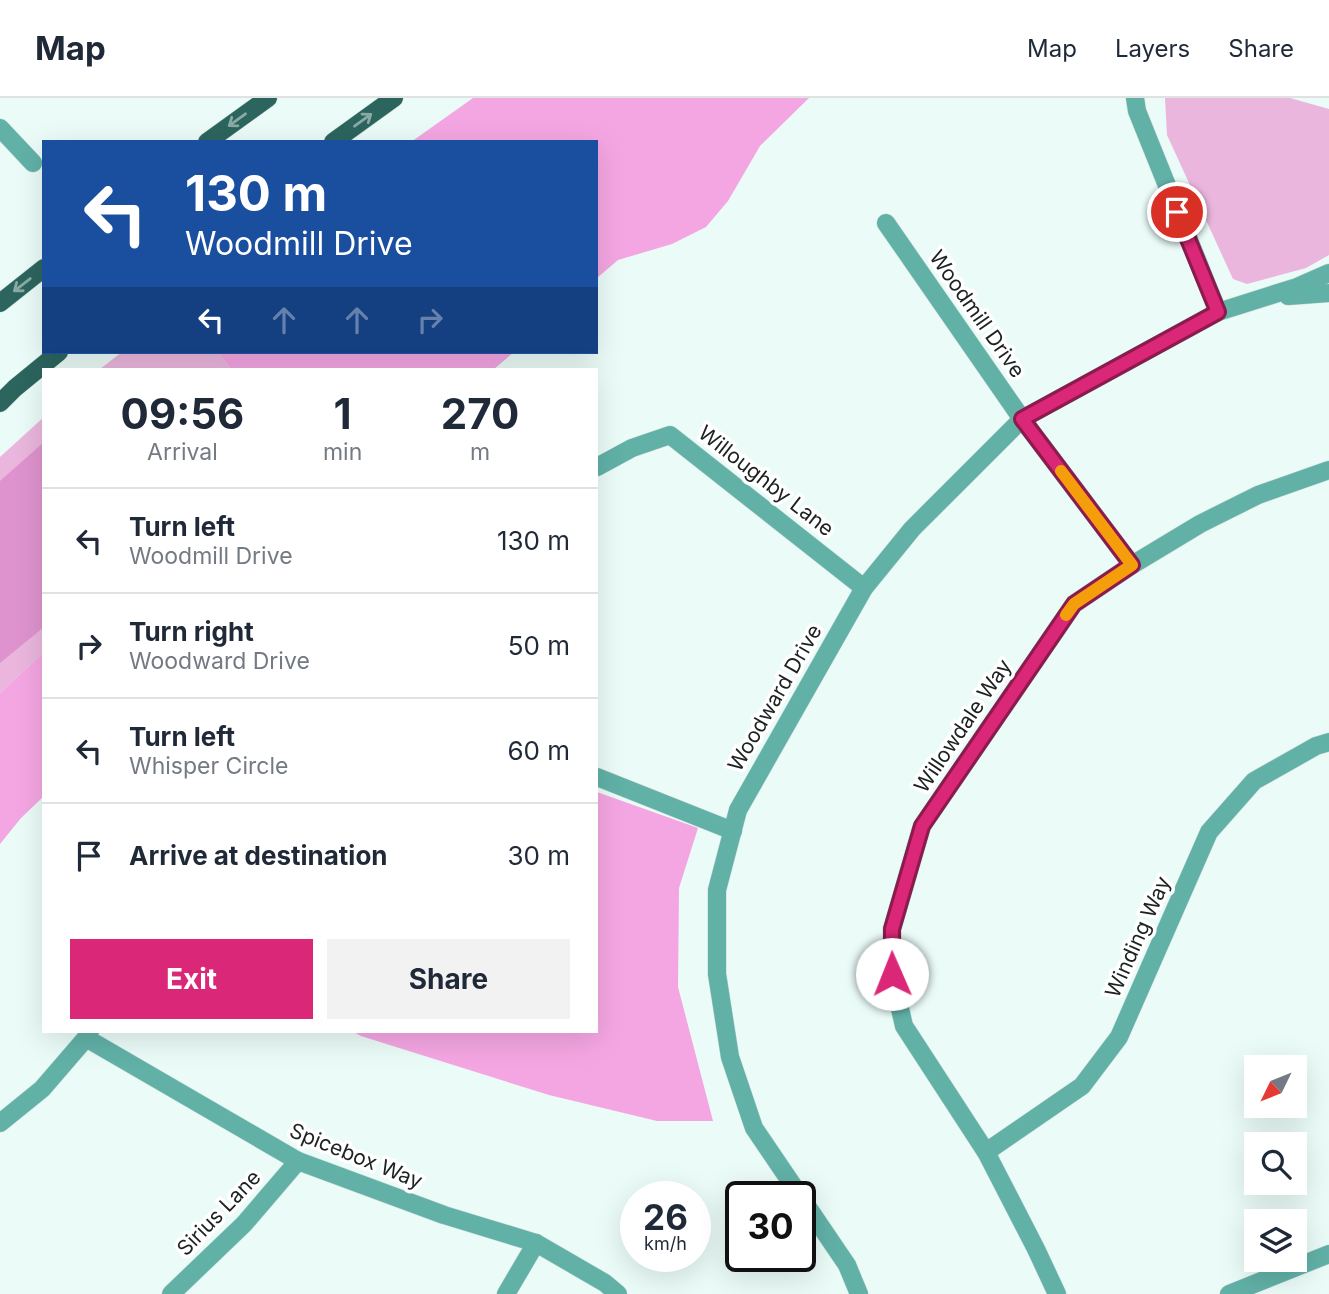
<!DOCTYPE html>
<style>
body{margin:0;font-family:Inter,sans-serif;background:#f2f2f3;color:#1f2937;height:100vh;display:flex;flex-direction:column;font-size:26px;white-space:nowrap}
*{box-sizing:border-box;margin:0}
p{font-size:23px;color:#747a83}
.icon{flex:none;width:38px;height:38px;fill:none;stroke:currentColor;stroke-width:2;stroke-linecap:round;stroke-linejoin:round}
.map{position:relative;flex:1;overflow:hidden}
.details{position:absolute;left:42px;top:270px;width:556px;height:665px;display:flex;flex-direction:column;background:#fff;border-radius:0px;box-shadow:0 7px 28px #0002}
.details>*{flex:none}
.top-card{position:absolute;left:42px;top:42px;width:556px;height:214px;border-radius:0px;box-shadow:0 7px 28px #0002;background:#1a4fa0;color:#fff;overflow:hidden}
.needle{width:46px;rotate:227deg}
.fabs{position:absolute;left:1244px;top:957px;display:grid;gap:14px}
.fabs a{display:grid;place-items:center;width:63px;height:63px;border-radius:0px;background:#fff;box-shadow:0 7px 28px #0002;font-size:35px}
.speed{position:absolute;left:620px;top:1083px;display:flex;gap:14px;font-size:35px;font-weight:700;text-align:center}
.speed>*{display:grid;place-content:center;width:91px;height:91px;border-radius:50%;background:#fff;box-shadow:0 7px 28px #0002;line-height:1}
.speed small{font-size:18px;font-weight:400}
.speed .limit{border:4px solid #111;border-radius:10px;background:#fff;color:#111}
.pin{position:absolute;display:grid;place-items:center;width:60px;height:60px;color:#fff;margin:-30px;border:4px solid #fff;border-radius:50%;box-shadow:0 2px 7px #0007}
.me{position:absolute;width:77px;margin:-38px;rotate:359deg;stroke-linejoin:round;filter:drop-shadow(0 0 5px #0008)}
.turn{display:flex;align-items:center;gap:24px;height:147px;padding:0 28px;font-size:32px}
.turn .icon{width:91px;height:91px;stroke-width:2.5}
.turn b{display:block;font-size:49px;line-height:60px}
.lanes{display:flex;align-items:center;height:66px;padding:0 28px;background:#0003;justify-content:center;gap:35px;direction:ltr}
.lanes .off{opacity:.35}
.eta{display:flex;justify-content:space-evenly;align-items:center;height:119px;text-align:center}
.eta b{font-size:42px;font-weight:700;line-height:49px}
.cta{display:flex;gap:14px;margin-top:auto;padding:14px 28px}
.cta a{flex:1;height:80px;border-radius:0px;background:#db2777;color:#fff;font-size:28px;font-weight:700;line-height:80px;text-align:center}
.cta a+a{background:#f2f2f3;color:#1f2937}
ul{padding:0;list-style:none}
li{display:flex;align-items:center;gap:21px;height:105px;padding:0 28px;border-top:2px solid #e0e1e3}
li div{flex:1}
li b{display:block;font-size:26px}
li em{font-style:normal}
header{display:flex;align-items:center;gap:42px;box-sizing:border-box;height:98px;padding:0 35px;background:#fff;border-bottom:2px solid #e0e1e3}
header strong{font-size:33px}
nav{display:flex;gap:38px;margin-inline-start:auto;font-size:24px}
.map>svg:first-child{display:block}
.green{fill:#eab6dd}
.forest{fill:#f4a6e2}
.water{fill:#df93ce}
.lines{fill:none;stroke-linecap:round;stroke-linejoin:round}
.street-casing{stroke:#c9d8d6;stroke-width:19}
.primary-casing{stroke:#c9d8d6;stroke-width:19}
.street{stroke:#61b1a7;stroke-width:18}
.primary{stroke:#2c655e;stroke-width:18}
.oneway{stroke:#8baaa6}
.route-casing{stroke:#8e194d;stroke-width:18}
.route{stroke:#db2777;stroke-width:12}
.slow{stroke:#f59e0b;stroke-width:12}
.labels{text-anchor:middle;stroke-width:7;stroke-linejoin:round;paint-order:stroke}
.street-label{font-size:21px;fill:#1c2221;stroke:#fff}
</style>
<header>
<strong>Map</strong>
<nav><a>Map</a><a>Layers</a><a>Share</a></nav>
</header>
<div class="map">
<svg width="1329" height="1196" viewBox="0 0 1329 1196">
<rect width="100%" height="100%" fill="#eafbf8"/>
<!-- green -->
<g class="green">
<polygon points="1165,0 1290,0 1329,11 1329,157 1306,170 1247,186 1233,181 1167,37"/>
<polygon points="122,254 217,254 231,271 100,271"/>
<polygon points="44,319 44,554 0,595 0,359"/>
</g>
<!-- forest -->
<g class="forest">
<polygon points="473,0 809,0 760,48 728,103 706,129 672,146 618,162 597,180 597,44 411,44"/>
<polygon points="217,254 514,254 494,271 231,271"/>
<polygon points="44,554 44,698 21,720 0,746 0,595"/>
<polygon points="597,694 698,730 679,790 678,889 713,1023 657,1023 549,997 361,938 352,933 597,933"/>
</g>
<!-- water -->
<polygon class="water" points="44,344 44,529 0,565 0,383"/>
<g class="lines">
<defs>
<g id="street">
<polyline points="1135,0 1137,13 1218,214"/>
<polyline points="0,30 33,65"/>
<polyline points="886,125 1022,321 1132,467"/>
<polyline points="1288,198 1329,195"/>
<polyline points="597,369 632,350 670,337 864,490"/>
<polyline points="597,679 733,733"/>
<polyline points="86,940 298,1063 444,1117 536,1145 605,1185 618,1196"/>
<polyline points="0,1025 42,991 86,940 90,933"/>
<polyline points="986,1054 1082,988 1119,939 1209,734 1254,683 1316,648 1329,644"/>
<polyline points="171,1196 244,1126 298,1063"/>
<polyline points="506,1196 536,1145"/>
<polyline points="859,1196 847,1167 754,1030 730,959 717,876 717,792 738,712 864,490 912,431 1022,321 1218,214 1297,189 1329,175"/>
<polyline points="1057,1196 1036,1151 986,1054 904,928 892,876 892,831 922,728 1074,506 1132,467 1200,426 1258,397 1329,372"/>
<polyline points="1229,1196 1329,1156"/>
</g>
<g id="primary">
<polyline points="207,44 268,0"/>
<polyline points="333,44 394,0"/>
<polyline points="0,205 44,170"/>
<polyline points="0,305 15,290 59,254"/>
</g>
</defs>
<!-- street casing -->
<use href="#street" class="street-casing"/>
<!-- primary casing -->
<use href="#primary" class="primary-casing"/>
<!-- street -->
<use href="#street" class="street"/>
<!-- primary -->
<use href="#primary" class="primary"/>
</g>
<!-- one-way arrows -->
<defs><path id="oneway-shaft" d="M-6 0H5M1.5-3L5.5 0L1.5 3" fill="none" stroke-width="1.6" stroke-linecap="round" stroke-linejoin="round" transform="scale(1.75)"/></defs>
<g class="oneway">
<use href="#oneway-shaft" transform="translate(237 22) rotate(144)"/>
<use href="#oneway-shaft" transform="translate(363 22) rotate(-36)"/>
<use href="#oneway-shaft" transform="translate(22 187) rotate(142)"/>
</g>
<g class="lines">
<defs>
<polyline id="route" points="892,876 892,831 922,728 1074,506 1132,467 1022,321 1218,214 1177,114"/>
</defs>
<!-- route casing -->
<use href="#route" class="route-casing"/>
<!-- route -->
<use href="#route" class="route"/>
<!-- slow -->
<polyline class="slow" points="1061,373 1132,467 1074,506 1066,517"/>
</g>
<g class="labels">
<!-- street labels -->
<g class="street-label">
<text transform="translate(977 216) rotate(55)" y="7">Woodmill Drive</text>
<text transform="translate(766 383) rotate(38)" y="7">Willoughby Lane</text>
<text transform="translate(775 600) rotate(-60)" y="7">Woodward Drive</text>
<text transform="translate(963 628) rotate(-56)" y="7">Willowdale Way</text>
<text transform="translate(1138 839) rotate(-66)" y="7">Winding Way</text>
<text transform="translate(356 1058) rotate(22)" y="7">Spicebox Way</text>
<text transform="translate(219 1115) rotate(-46)" y="7">Sirius Lane</text>
</g>
</g>
</svg>
<div class="fabs">
<a><svg class="needle" viewBox="-14 -14 28 28"><path d="M0-13l5 13h-10z" fill="#e53935"/><path d="M0 13l5-13h-10z" fill="#747a83"/></svg></a>
<a><svg class="icon" aria-label="search" viewBox="0 0 24 24"><circle cx="10" cy="10" r="6"/><path d="M15 15l6 6"/></svg></a>
<a><svg class="icon" aria-label="layers" viewBox="0 0 24 24"><path d="M12 4l9 5-9 5-9-5zM3 14l9 5 9-5"/></svg></a>
</div>
<div class="speed"><div>26<small>km/h</small></div><div class="limit">30</div></div>
<div class="pin" style="left:1177px;top:114px;background:#d93025"><svg class="icon" aria-label="arrive" viewBox="0 0 24 24"><path d="M6 21V4h12l-3 4 3 4H6"/></svg></div>
<svg class="me" style="left:892px;top:876px" viewBox="-20 -20 40 40"><circle r="19" fill="#fff"/><path d="M0-13L10 11 0 6-10 11z" fill="#db2777"/></svg>
<div class="top-card">
<div class="turn"><svg class="icon" aria-label="left" viewBox="0 0 24 24"><path d="M17 20v-9H6M10 6l-5 5 5 5"/></svg><div><b>130 m</b>Woodmill Drive</div></div>
<div class="lanes"><svg class="icon" aria-label="left" viewBox="0 0 24 24"><path d="M17 20v-9H6M10 6l-5 5 5 5"/></svg><svg class="icon off" aria-label="ahead" viewBox="0 0 24 24"><path d="M12 20V5M6 11l6-6 6 6"/></svg><svg class="icon off" aria-label="ahead" viewBox="0 0 24 24"><path d="M12 20V5M6 11l6-6 6 6"/></svg><svg class="icon off" aria-label="right" viewBox="0 0 24 24"><path d="M7 20v-9h11M14 6l5 5-5 5"/></svg></div>
</div>
<section class="details">
<div class="eta">
<div><b>09:56</b><p>Arrival</p></div>
<div><b>1</b><p>min</p></div>
<div><b>270</b><p>m</p></div>
</div>
<ul>
<li><svg class="icon" aria-label="left" viewBox="0 0 24 24"><path d="M17 20v-9H6M10 6l-5 5 5 5"/></svg><div><b>Turn left</b><p>Woodmill Drive</p></div><em>130 m</em></li>
<li><svg class="icon" aria-label="right" viewBox="0 0 24 24"><path d="M7 20v-9h11M14 6l5 5-5 5"/></svg><div><b>Turn right</b><p>Woodward Drive</p></div><em>50 m</em></li>
<li><svg class="icon" aria-label="left" viewBox="0 0 24 24"><path d="M17 20v-9H6M10 6l-5 5 5 5"/></svg><div><b>Turn left</b><p>Whisper Circle</p></div><em>60 m</em></li>
<li><svg class="icon" aria-label="arrive" viewBox="0 0 24 24"><path d="M6 21V4h12l-3 4 3 4H6"/></svg><div><b>Arrive at destination</b></div><em>30 m</em></li>
</ul>
<div class="cta"><a>Exit</a><a>Share</a></div>
</section>
</div>
